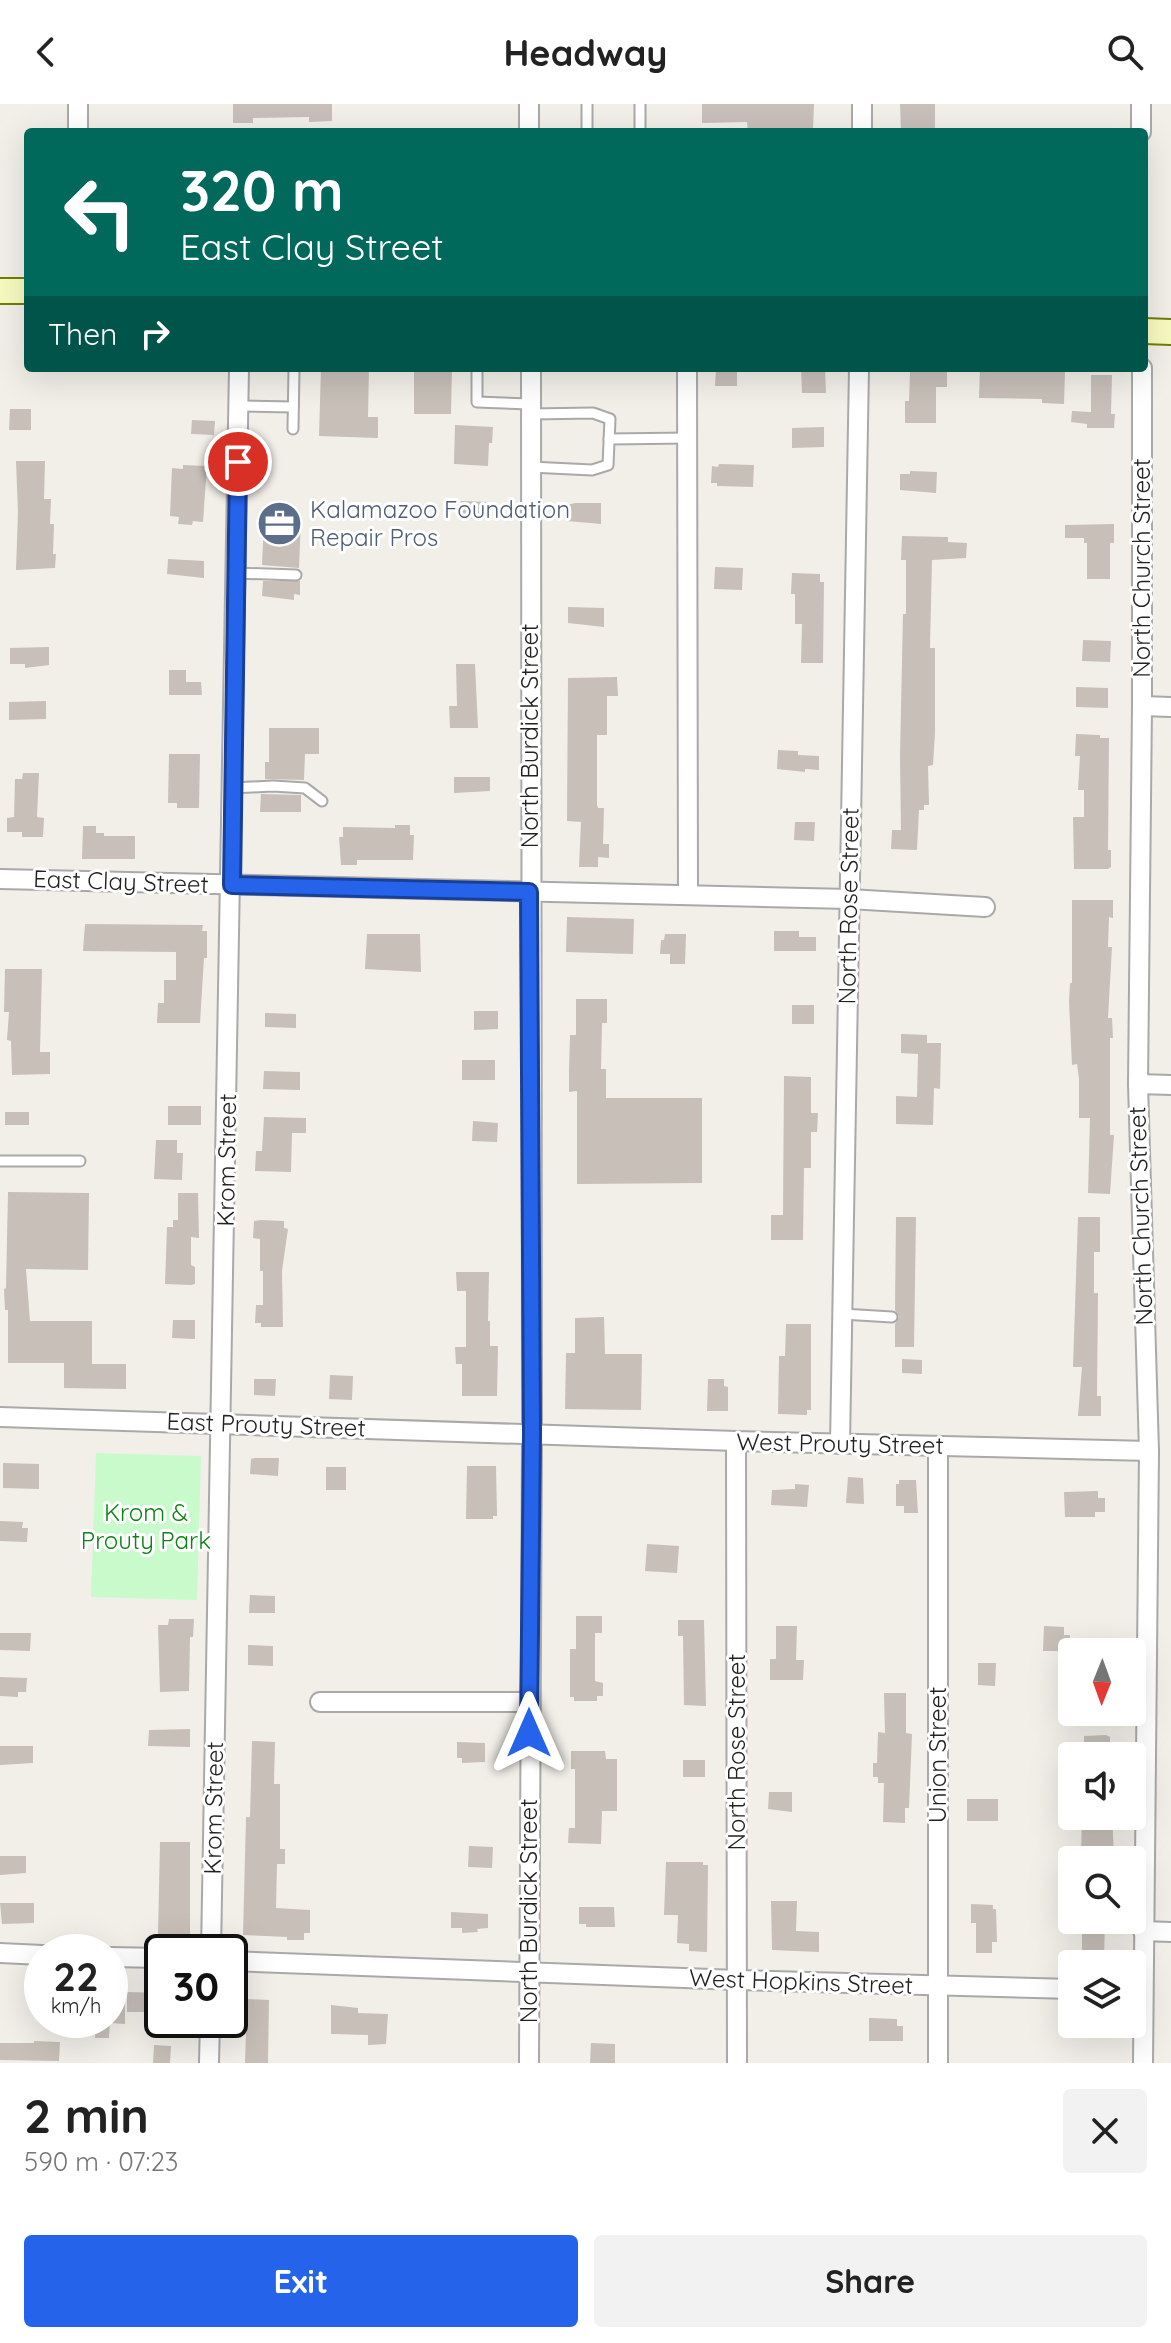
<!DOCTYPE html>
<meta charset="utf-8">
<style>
body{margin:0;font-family:Quicksand,sans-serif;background:#f2f2f2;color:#222;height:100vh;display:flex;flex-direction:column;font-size:30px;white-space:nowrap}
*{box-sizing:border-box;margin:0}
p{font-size:26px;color:#767676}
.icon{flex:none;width:44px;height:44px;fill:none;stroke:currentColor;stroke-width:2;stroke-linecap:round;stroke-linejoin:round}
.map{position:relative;height:1959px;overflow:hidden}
.sheet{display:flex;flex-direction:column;background:#fff;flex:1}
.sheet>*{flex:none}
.hud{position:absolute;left:24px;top:24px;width:1124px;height:244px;border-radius:8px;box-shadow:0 8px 32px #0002;background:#00695c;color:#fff;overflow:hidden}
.needle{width:52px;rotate:181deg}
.tools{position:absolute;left:1058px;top:1534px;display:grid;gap:16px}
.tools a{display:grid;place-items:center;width:88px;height:88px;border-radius:8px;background:#fff;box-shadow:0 8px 32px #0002;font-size:40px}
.speed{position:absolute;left:24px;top:1830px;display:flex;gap:16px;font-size:40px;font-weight:700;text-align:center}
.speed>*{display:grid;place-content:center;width:104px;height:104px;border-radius:50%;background:#fff;box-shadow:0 8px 32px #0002;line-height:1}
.speed small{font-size:20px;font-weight:400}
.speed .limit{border:4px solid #111;border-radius:12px;background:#fff;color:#111}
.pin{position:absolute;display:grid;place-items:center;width:68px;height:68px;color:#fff;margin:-34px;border:4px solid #fff;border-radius:50%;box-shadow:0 2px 8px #0007}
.me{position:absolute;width:88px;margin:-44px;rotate:0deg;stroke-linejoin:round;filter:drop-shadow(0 0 6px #0008)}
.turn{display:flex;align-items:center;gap:28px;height:168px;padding:0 24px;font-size:36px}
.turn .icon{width:104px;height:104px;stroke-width:2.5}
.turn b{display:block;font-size:56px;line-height:68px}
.then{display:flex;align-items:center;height:76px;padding:0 24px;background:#0003;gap:16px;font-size:30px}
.round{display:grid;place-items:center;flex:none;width:84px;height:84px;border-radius:8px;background:#f2f2f2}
.headline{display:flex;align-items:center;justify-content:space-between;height:136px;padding:0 24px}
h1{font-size:48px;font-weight:800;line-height:60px}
.primary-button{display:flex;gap:16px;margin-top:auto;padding:16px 24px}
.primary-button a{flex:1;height:92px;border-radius:8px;background:#2563eb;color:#fff;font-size:32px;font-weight:800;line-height:92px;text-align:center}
.primary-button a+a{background:#f2f2f2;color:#222}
header{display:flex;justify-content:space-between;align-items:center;height:104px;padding:0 24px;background:#fff;font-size:36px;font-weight:800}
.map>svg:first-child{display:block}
.park{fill:#c8facc}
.building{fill:#c7bfb8}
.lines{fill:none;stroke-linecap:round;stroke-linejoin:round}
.lane-casing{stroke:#a9a9a9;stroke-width:13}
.street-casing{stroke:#a9a9a9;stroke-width:22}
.secondary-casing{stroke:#707d05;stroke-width:28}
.lane{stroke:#fff;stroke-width:9}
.street{stroke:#fff;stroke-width:18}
.secondary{stroke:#f7fabf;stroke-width:24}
.route-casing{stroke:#184099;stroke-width:20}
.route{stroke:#2563eb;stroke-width:14}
.labels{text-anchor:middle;stroke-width:6;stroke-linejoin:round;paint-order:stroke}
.service-label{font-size:24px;fill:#4e5e75;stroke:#fff;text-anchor:start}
.street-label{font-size:24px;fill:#222;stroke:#fff}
.park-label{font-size:24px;fill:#0c8416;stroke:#fff}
</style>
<header><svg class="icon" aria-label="back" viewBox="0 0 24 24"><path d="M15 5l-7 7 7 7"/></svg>Headway<svg class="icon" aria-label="search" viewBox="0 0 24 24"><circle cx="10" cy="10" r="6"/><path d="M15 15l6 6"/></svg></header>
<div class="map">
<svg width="1171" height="1959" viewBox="0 0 1171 1959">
<rect width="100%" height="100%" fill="#f2efe9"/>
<!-- park -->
<polygon class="park" points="96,1349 201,1352 197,1496 91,1493"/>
<!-- building -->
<g class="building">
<polygon points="233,0 332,0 332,17 309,18 309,13 253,14 253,19 233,19"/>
<polygon points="702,0 814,0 813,26 748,28 747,18 702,19"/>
<polygon points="900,0 935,0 935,28 901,28"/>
<polygon points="321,264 369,264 368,313 378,313 378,334 319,332"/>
<polygon points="414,264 452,264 451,310 414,310"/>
<polygon points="716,264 737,264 737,282 715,282"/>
<polygon points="801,264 825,264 826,289 802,289"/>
<polygon points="980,264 1057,264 1057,268 1065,268 1064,300 1042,299 1042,295 979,294"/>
<polygon points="919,265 947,266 947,283 936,283 936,319 905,319 905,297 909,297 910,267"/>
<polygon points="1091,271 1112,271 1111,310 1115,310 1114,324 1087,324 1087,320 1071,318 1072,307 1091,308"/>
<polygon points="10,305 31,305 31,326 9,326"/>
<polygon points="192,316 215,317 214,331 191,330"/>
<polygon points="455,321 493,323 492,339 489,339 488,362 454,360"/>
<polygon points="824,323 824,343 792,344 792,324"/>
<polygon points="16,357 45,357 44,395 51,395 50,420 54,420 53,450 56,450 55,464 16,466 18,408"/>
<polygon points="719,360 754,361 753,383 717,382 717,379 711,379 712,362 718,363"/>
<polygon points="183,361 207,362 203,418 193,417 192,421 178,420 179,413 170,412 172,364 183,365"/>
<polygon points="910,367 937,368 936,389 900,386 900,370 910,370"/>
<polygon points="461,397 489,398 489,414 460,415"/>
<polygon points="575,399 601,399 601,420 567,417 567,401"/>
<polygon points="268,415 301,415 299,464 262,461 264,417 268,417"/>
<polygon points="1114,420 1114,439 1110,439 1110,475 1087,475 1087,439 1084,439 1084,434 1065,434 1065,421"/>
<polygon points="902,432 948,433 948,438 967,439 966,454 932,456 930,544 935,544 935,629 933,661 928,662 929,701 924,701 924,706 919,706 917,746 891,745 892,726 901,726 900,651 903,510 906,510 906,456 901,456"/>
<polygon points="168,455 204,457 204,474 167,470"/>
<polygon points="715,463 743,464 742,486 714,485"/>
<polygon points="792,469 820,470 820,478 824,478 823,559 801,559 802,520 795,520 795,490 791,490"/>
<polygon points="263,477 300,477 300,491 294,490 294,496 262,492"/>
<polygon points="568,503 604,504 604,523 568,519"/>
<polygon points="1083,536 1111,537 1110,558 1082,557"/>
<polygon points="49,543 49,561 25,564 25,560 10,560 10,544"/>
<polygon points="456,560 475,560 478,624 450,624 449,602 457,602"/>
<polygon points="169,566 186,566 186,578 201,578 202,591 169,591"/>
<polygon points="617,573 618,592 607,592 607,631 597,631 597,701 598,704 604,704 603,740 609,740 609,754 598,753 598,763 579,763 581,718 567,717 568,574"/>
<polygon points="1076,583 1108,584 1108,604 1076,603"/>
<polygon points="46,597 46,615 9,616 9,598"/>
<polygon points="269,624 319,624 319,650 305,650 304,676 265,675 265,658 269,658"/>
<polygon points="1076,630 1100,631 1100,634 1109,634 1108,746 1111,746 1111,763 1108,765 1074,765 1073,713 1084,713 1084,686 1078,686 1080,652 1075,652"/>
<polygon points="778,646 798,647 798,651 819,652 819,666 805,665 805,668 777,665"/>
<polygon points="169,650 200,650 199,704 177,704 177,699 168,699"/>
<polygon points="23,669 39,669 37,713 44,714 43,733 22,733 22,728 7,728 7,714 14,713 15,675 22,675"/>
<polygon points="454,673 490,673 490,687 454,689"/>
<polygon points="261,690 301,691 301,708 260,708"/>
<polygon points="795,718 815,718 814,737 794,736"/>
<polygon points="395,721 410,721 410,731 414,731 413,756 357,756 357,761 341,761 339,733 343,733 343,723 395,724"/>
<polygon points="83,722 96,722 96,729 104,729 104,732 135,732 135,755 82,755"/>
<polygon points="1072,796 1113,796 1113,814 1109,813 1108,843 1112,843 1108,914 1112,914 1113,934 1110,934 1110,1031 1114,1031 1110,1090 1088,1089 1090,1014 1079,1014 1079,975 1077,960 1072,961 1069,898 1070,879 1072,879"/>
<polygon points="567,813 634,815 633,850 566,848"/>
<polygon points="85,820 203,821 202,827 207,827 207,854 204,854 200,919 157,919 158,899 164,899 164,876 176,876 176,848 83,847"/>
<polygon points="774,827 799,827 799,833 816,833 816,847 774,847"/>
<polygon points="367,830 420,830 421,868 365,865"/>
<polygon points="665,830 686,830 685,860 670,860 670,850 660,850 661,836 664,836"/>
<polygon points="5,865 42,865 40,948 50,948 50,970 12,971 11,937 7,936 9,908 4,908"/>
<polygon points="576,895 607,895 607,919 602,919 601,965 606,965 606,994 702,994 702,1079 577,1080 577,987 569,988 569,966 570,931 576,931"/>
<rect x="792" y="901" width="22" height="19"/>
<polygon points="474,907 498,907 498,925 474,926"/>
<polygon points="265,909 296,910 296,924 265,923"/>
<polygon points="901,930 927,931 927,939 941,939 940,985 934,984 933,1021 896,1020 896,992 917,993 918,950 901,949"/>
<rect x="462" y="956" width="33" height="20"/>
<polygon points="264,967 300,968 300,986 263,985"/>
<polygon points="784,972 811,973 811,1009 818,1009 817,1028 811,1028 811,1064 804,1064 803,1136 771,1136 771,1111 783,1111"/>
<rect x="168" y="1002" width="33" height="19"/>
<rect x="5" y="1008" width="24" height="13"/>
<polygon points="264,1013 306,1014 306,1029 292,1029 291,1068 255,1067 256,1047 262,1047"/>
<polygon points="473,1017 498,1019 497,1038 472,1037"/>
<polygon points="156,1036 177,1036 177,1049 183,1049 182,1076 154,1075"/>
<polygon points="8,1088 89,1089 88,1166 26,1165 30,1217 92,1217 92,1260 126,1260 126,1285 64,1284 64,1259 8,1259 8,1206 5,1206 4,1185 6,1184"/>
<polygon points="178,1089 198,1089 199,1134 191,1133 191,1161 195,1163 195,1180 191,1181 165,1180 167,1123 173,1123 173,1116 178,1116"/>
<polygon points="896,1113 916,1113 914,1243 895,1243 895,1220 899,1213 895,1206"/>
<polygon points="1078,1113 1100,1113 1100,1148 1094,1148 1094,1189 1098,1189 1097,1292 1101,1292 1101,1312 1078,1312 1082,1263 1073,1263"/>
<polygon points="261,1116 284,1117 284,1124 288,1125 282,1167 283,1223 261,1223 261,1219 255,1219 256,1201 263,1201 263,1167 260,1167 260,1135 253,1134 254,1117"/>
<polygon points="456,1168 489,1168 488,1217 490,1217 490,1242 498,1242 497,1292 462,1292 462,1260 456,1260 455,1243 466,1243 466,1187 457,1187"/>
<polygon points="604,1213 605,1250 642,1250 641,1306 565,1305 566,1249 575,1249 575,1214"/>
<polygon points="173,1216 195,1216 195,1235 172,1234"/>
<polygon points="786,1220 811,1220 811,1306 807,1306 807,1311 778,1310 779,1252 785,1252"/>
<polygon points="902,1255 922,1256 922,1270 902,1269"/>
<polygon points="330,1271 353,1272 352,1296 329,1295"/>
<polygon points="254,1275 276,1275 275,1292 254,1291"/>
<polygon points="708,1275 724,1275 724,1282 728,1283 728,1307 707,1307"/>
<polygon points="255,1354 279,1354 278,1372 250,1370 251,1355"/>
<polygon points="3,1359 39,1360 39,1385 3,1384"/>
<polygon points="467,1362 496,1362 497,1412 493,1412 493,1415 466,1415"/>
<rect x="326" y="1363" width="20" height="23"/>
<polygon points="848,1373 863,1374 864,1400 846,1399"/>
<polygon points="899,1376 916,1376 918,1409 904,1409 904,1402 896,1402 896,1380 899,1380"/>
<polygon points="795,1380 809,1381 807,1403 771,1401 772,1386 795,1385"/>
<polygon points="1098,1387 1098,1394 1105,1394 1105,1408 1095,1408 1095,1413 1065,1413 1064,1388"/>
<polygon points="0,1417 23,1418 22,1424 28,1424 27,1438 0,1437"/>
<polygon points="647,1440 679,1442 677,1469 645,1467"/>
<polygon points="250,1491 275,1492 275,1509 249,1509"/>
<polygon points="576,1512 602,1512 602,1529 595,1529 595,1577 603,1579 603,1592 597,1592 597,1597 574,1597 574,1593 570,1593 570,1545 576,1545"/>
<polygon points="169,1515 194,1515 193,1533 190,1533 189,1587 160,1588 158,1521 168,1521"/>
<polygon points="678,1516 704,1516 706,1602 684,1601 683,1532 678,1532"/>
<polygon points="776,1522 797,1522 796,1556 804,1556 803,1576 770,1576 770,1555 776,1555"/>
<polygon points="1044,1522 1064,1523 1064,1531 1070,1531 1069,1547 1043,1547"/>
<polygon points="0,1529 31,1529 30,1547 0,1546"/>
<polygon points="248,1541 273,1542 273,1562 248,1561"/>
<polygon points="978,1559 996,1559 995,1582 978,1581"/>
<polygon points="0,1573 27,1574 26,1588 18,1588 18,1593 0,1592"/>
<polygon points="884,1589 906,1589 906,1629 912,1630 909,1704 905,1704 905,1719 883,1718 884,1679 878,1679 878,1673 873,1673 873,1659 877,1659 878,1628 885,1629"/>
<polygon points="190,1625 190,1643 148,1642 149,1626"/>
<polygon points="1106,1631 1110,1633 1110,1649 1107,1649 1107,1652 1084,1652 1084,1632"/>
<polygon points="252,1637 275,1638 274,1680 280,1680 280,1745 285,1745 285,1760 277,1760 276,1804 310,1806 310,1829 304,1829 304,1836 287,1836 287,1833 243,1831 246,1713 250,1713"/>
<polygon points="457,1638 485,1639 485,1658 462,1659 462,1654 457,1654"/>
<polygon points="0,1642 33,1642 33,1659 0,1661"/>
<polygon points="571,1647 605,1647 606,1655 617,1655 617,1707 602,1707 601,1740 568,1739 569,1724 575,1724 575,1665 571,1665"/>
<rect x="683" y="1656" width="22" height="17"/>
<polygon points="769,1688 792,1688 792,1708 768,1705"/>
<rect x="967" y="1695" width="31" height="22"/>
<polygon points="1082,1712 1112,1712 1114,1749 1081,1749"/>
<polygon points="160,1738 190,1738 190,1832 158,1831"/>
<polygon points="469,1742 493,1743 492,1764 468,1763"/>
<polygon points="0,1752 26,1752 26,1769 0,1771"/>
<polygon points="666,1758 703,1758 703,1761 708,1761 707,1848 689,1847 689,1840 677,1839 678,1811 664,1811"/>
<polygon points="771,1797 797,1797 796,1827 819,1828 819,1848 772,1846"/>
<polygon points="0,1799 34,1799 34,1819 2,1820"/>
<polygon points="971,1800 993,1801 993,1805 996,1805 997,1838 992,1838 992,1849 976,1849 976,1819 971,1819"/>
<polygon points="579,1803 614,1803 615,1823 586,1823 586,1820 579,1820"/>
<polygon points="451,1808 488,1810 488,1824 477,1825 478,1828 462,1829 462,1824 451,1824"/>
<polygon points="1082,1816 1105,1816 1104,1857 1082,1857"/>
<polygon points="127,1888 162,1889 162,1908 127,1908"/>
<polygon points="247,1895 269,1896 268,1959 245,1959"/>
<polygon points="110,1896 125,1897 125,1920 110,1919"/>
<polygon points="331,1901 358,1904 358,1909 388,1910 386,1940 368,1941 368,1931 331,1930"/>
<polygon points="869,1914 897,1915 897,1922 903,1922 903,1937 869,1937"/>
<polygon points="96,1916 110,1916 109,1934 95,1934"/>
<polygon points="34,1937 60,1938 59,1957 0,1956 0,1939 34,1939"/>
<polygon points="591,1939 615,1940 615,1959 590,1959"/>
<polygon points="154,1941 171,1942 170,1959 153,1959"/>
</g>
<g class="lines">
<defs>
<g id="lane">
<polyline points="640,0 640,28"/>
<polyline points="587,28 587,0"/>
<polyline points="477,264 477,298 530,300"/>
<polyline points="239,302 293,303"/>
<polyline points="293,325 294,264"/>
<polyline points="609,335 687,334"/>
<polyline points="530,363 592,366 608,361 610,315 593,309 531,310"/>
<polyline points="236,469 296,471"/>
<polyline points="233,684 273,682 305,684 322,697"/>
<polyline points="0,1057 80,1057"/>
<polyline points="842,1210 892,1213"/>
</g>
<g id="street">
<polyline points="78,0 78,28"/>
<polyline points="529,0 529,28"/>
<polyline points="1141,0 1141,28"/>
<polyline points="862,28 862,0"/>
<polyline points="687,264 688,791"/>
<polyline points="1142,264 1142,602 1138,980 1149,1347 1143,1959"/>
<polyline points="1142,602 1171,603"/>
<polyline points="0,775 849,795 985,803"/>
<polyline points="1138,980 1171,981"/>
<polyline points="0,1313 736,1337 1149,1347"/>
<polyline points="736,1337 737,1959"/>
<polyline points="840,1340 859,264"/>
<polyline points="320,1598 529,1598"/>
<polyline points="1143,1827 1171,1828"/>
<polyline points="211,1848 239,264"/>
<polyline points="0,1849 42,1851"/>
<polyline points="110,1853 162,1854"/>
<polyline points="230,1857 738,1876 1072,1885"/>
<polyline points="209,1959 210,1916"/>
<polyline points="529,1959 532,1329 531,264"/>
<polyline points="938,1959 938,1342"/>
</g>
<g id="secondary">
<polyline points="0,187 28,187"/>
<polyline points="1144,227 1171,228"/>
</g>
</defs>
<!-- lane casing -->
<use href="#lane" class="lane-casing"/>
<!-- street casing -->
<use href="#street" class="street-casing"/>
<!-- secondary casing -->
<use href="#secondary" class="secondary-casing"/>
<!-- lane -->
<use href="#lane" class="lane"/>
<!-- street -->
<use href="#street" class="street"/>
<!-- secondary -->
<use href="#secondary" class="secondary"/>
</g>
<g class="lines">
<defs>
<polyline id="route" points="238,358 232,781 529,788 532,1329 529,1629"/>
</defs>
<!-- route casing -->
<use href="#route" class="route-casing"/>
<!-- route -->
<use href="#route" class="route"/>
</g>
<!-- icons -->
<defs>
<symbol id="office-disc" viewBox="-11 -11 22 22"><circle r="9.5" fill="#5c6f8a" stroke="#fff"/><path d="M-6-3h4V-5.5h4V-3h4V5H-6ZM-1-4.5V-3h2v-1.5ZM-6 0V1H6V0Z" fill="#fff"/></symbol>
</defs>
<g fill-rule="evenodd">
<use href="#office-disc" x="254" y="394" width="51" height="51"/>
</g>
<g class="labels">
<!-- service labels -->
<g class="service-label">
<text x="310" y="414">Kalamazoo Foundation<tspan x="310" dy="28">Repair Pros</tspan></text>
</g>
<!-- street labels -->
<g class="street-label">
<text transform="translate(1142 464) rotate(-90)" y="8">North Church Street</text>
<text transform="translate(530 632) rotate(-90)" y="8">North Burdick Street</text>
<text transform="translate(121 778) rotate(2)" y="8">East Clay Street</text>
<text transform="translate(849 802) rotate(-89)" y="8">North Rose Street</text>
<text transform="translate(227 1056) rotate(-89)" y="8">Krom Street</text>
<text transform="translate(1141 1112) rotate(-92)" y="8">North Church Street</text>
<text transform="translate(266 1321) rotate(2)" y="8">East Prouty Street</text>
<text transform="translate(840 1340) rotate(1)" y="8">West Prouty Street</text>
<text transform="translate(737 1648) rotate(-90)" y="8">North Rose Street</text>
<text transform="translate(938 1651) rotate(-90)" y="8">Union Street</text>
<text transform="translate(214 1704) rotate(-89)" y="8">Krom Street</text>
<text transform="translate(529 1807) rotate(-90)" y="8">North Burdick Street</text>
<text transform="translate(801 1878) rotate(2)" y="8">West Hopkins Street</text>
</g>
<!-- park labels -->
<g class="park-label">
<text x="146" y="1417">Krom &amp;<tspan x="146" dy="28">Prouty Park</tspan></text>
</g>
</g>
</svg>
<div class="tools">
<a><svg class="needle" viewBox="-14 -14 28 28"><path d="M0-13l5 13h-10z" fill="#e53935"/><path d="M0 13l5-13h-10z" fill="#767676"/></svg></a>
<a><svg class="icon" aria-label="sound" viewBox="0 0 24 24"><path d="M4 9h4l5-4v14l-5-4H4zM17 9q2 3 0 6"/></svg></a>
<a><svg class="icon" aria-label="search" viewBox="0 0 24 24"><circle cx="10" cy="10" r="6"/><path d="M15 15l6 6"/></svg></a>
<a><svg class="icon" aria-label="layers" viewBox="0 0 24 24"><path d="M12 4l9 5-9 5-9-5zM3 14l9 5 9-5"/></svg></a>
</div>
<div class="speed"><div>22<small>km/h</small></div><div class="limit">30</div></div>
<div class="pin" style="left:238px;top:358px;background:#d93025"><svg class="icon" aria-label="arrive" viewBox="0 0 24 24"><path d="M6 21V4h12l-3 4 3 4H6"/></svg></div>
<svg class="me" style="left:529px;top:1629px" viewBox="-20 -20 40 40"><path d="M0-17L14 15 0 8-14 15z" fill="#2563eb" stroke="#fff" stroke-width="4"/></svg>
<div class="hud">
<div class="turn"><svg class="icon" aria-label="left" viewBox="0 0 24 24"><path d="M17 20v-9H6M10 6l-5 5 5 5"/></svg><div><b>320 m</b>East Clay Street</div></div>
<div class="then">Then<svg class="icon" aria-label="right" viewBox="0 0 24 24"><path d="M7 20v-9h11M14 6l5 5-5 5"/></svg></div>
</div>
</div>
<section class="sheet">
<div class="headline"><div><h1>2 min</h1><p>590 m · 07:23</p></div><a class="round"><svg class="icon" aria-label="close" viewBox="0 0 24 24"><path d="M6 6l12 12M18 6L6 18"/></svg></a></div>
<div class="primary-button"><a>Exit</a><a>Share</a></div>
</section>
